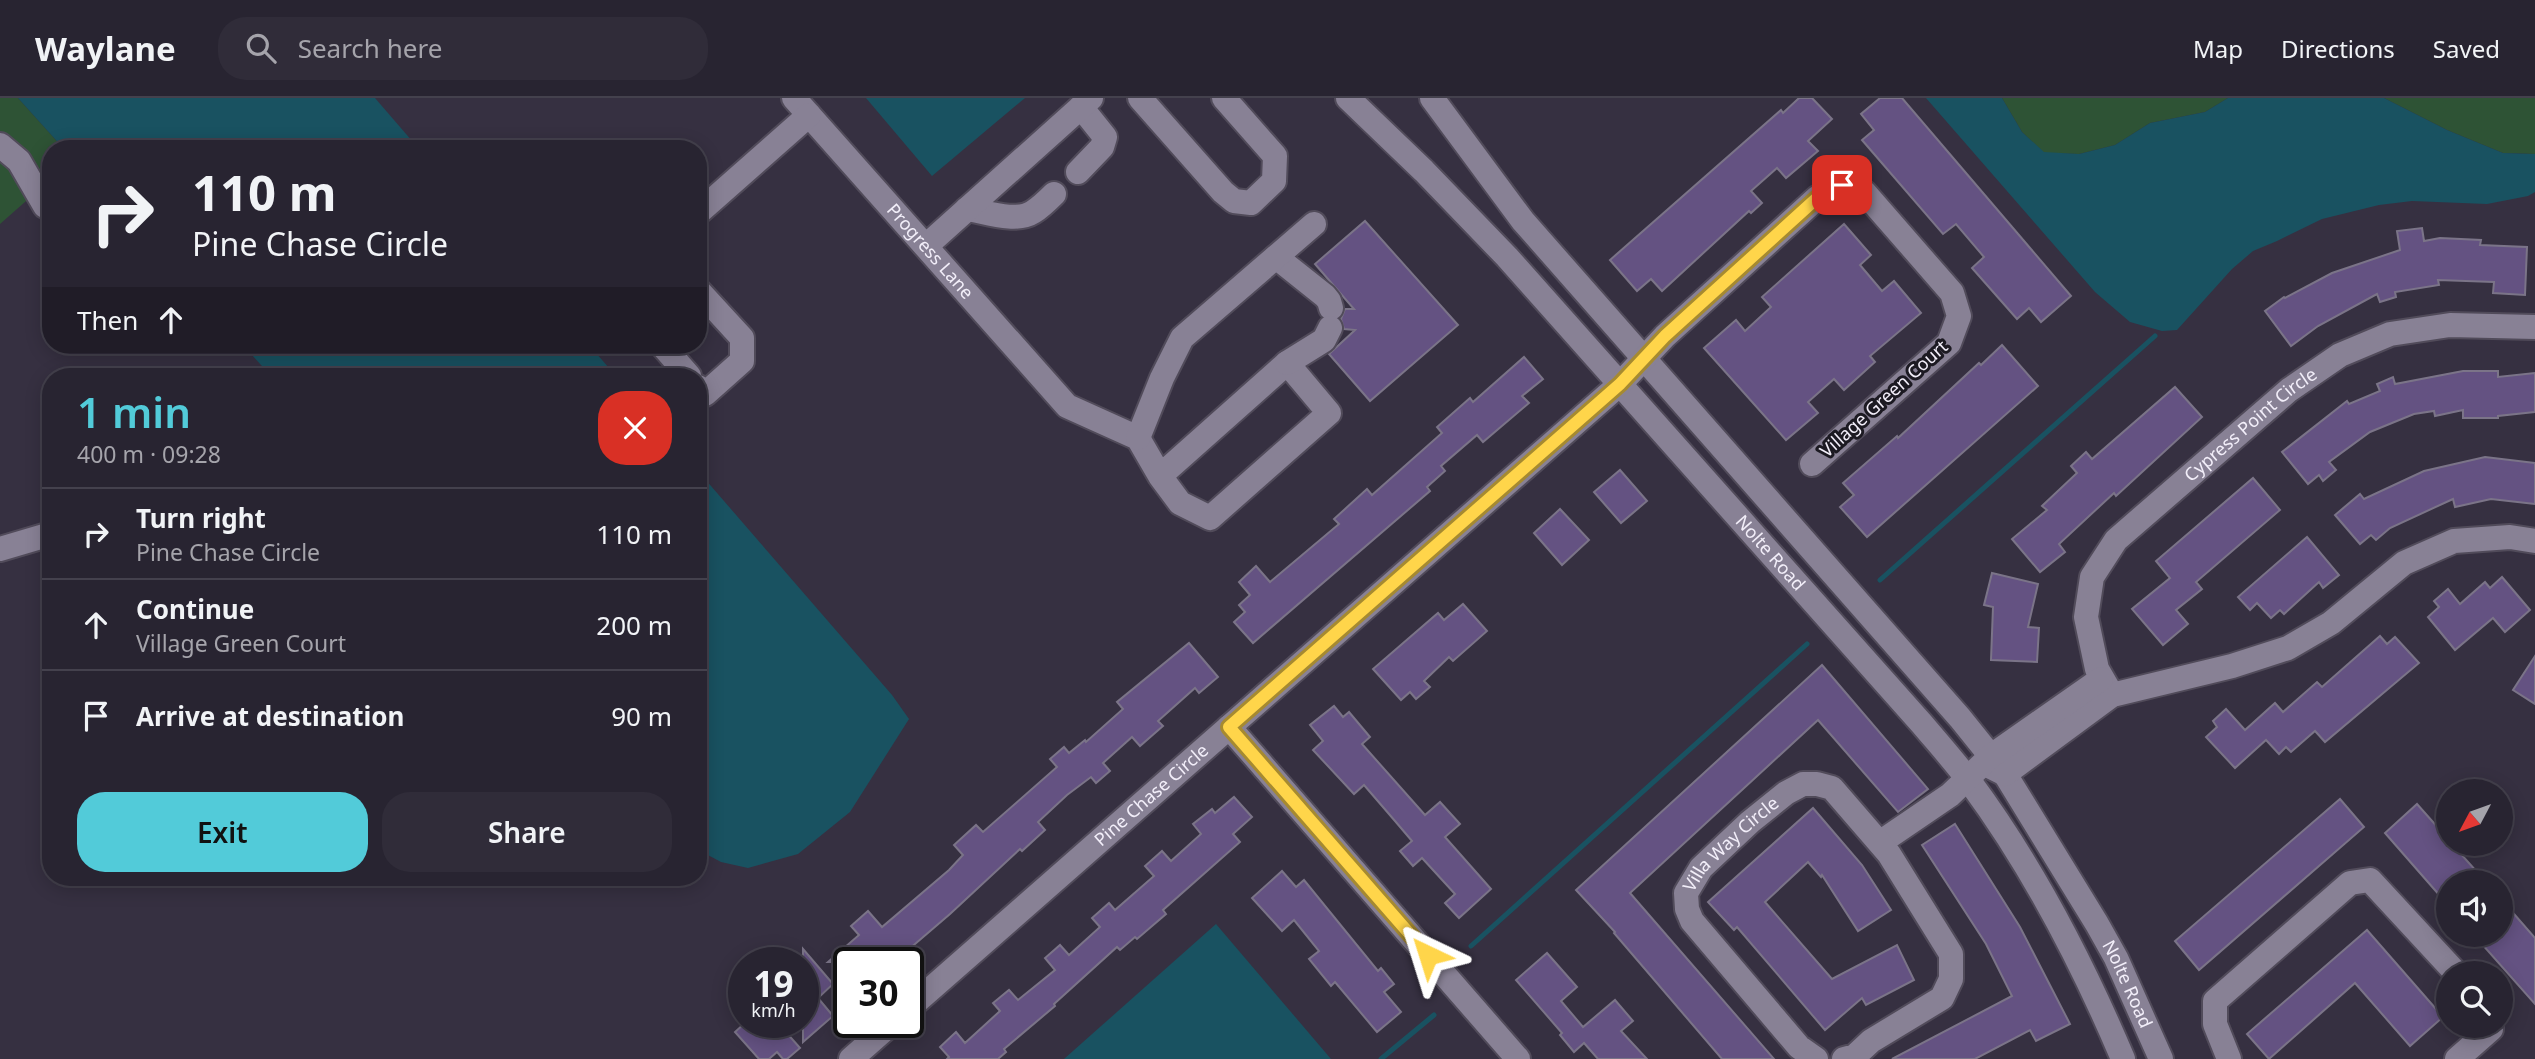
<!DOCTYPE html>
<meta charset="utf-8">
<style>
body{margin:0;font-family:"Noto Sans",sans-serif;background:#302c39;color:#f1f3f6;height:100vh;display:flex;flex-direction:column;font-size:26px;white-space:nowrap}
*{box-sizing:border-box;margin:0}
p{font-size:23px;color:#a5a4ab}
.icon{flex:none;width:38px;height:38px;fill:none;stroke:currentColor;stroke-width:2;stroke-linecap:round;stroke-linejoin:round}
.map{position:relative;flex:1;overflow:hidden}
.panel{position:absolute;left:42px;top:270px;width:665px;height:518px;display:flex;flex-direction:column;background:#282431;border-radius:28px;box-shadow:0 4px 18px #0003,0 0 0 2px #44414d}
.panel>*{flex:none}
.banner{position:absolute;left:42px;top:42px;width:665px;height:214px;border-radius:28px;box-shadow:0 4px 18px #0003,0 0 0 2px #44414d;background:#282431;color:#f1f3f6;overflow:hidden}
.needle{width:46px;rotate:229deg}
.controls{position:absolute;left:2436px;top:681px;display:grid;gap:14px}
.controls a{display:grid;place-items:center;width:77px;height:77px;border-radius:50%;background:#282431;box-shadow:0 4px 18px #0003,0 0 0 2px #44414d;font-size:35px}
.speed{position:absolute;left:728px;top:849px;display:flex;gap:14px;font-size:35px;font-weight:700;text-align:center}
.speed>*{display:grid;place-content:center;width:91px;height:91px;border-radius:50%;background:#282431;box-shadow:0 4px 18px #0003,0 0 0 2px #44414d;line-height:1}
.speed small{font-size:18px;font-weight:400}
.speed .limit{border:4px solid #111;border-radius:10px;background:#fff;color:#111}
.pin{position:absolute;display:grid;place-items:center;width:60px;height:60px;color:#fff;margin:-30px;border-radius:14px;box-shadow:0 4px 10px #0006}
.me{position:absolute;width:77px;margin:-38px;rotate:319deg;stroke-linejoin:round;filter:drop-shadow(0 0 5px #0008)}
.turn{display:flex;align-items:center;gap:24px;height:147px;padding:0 35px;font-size:32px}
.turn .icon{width:91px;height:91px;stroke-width:2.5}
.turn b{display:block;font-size:49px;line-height:60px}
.then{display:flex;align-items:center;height:66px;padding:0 35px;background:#0003;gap:14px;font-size:26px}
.round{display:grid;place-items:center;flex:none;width:74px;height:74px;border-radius:28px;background:#302c39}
.head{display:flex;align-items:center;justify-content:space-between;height:119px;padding:0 35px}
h1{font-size:42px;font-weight:600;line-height:52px;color:#52cbd9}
.action{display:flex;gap:14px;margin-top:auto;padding:14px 35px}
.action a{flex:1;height:80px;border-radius:28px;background:#52cbd9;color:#111;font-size:28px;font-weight:600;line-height:80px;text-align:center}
.action a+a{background:#302c39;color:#f1f3f6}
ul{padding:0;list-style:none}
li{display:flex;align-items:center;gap:21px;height:91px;padding:0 35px;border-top:2px solid #44414d}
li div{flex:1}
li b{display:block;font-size:26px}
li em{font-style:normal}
header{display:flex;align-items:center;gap:42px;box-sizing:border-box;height:98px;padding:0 35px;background:#282431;border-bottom:2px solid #44414d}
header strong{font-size:33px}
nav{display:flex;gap:38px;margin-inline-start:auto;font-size:24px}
.search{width:490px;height:63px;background:#302c39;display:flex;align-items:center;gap:18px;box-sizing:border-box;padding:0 24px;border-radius:28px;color:#a5a4ab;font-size:26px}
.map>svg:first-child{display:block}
.green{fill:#2e5335}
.water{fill:#195261}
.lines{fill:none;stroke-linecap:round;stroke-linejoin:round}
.stream{stroke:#195261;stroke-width:5}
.building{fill:#645282;stroke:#7b7488;stroke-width:2}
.minor-casing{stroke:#514b5a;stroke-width:28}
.minor{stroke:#888195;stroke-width:24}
.route-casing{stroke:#a68a30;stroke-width:18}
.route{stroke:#ffd54a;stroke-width:12}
.labels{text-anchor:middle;stroke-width:6;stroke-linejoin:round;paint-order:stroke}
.street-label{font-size:18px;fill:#f2eef9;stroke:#1c1a22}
</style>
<header>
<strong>Waylane</strong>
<div class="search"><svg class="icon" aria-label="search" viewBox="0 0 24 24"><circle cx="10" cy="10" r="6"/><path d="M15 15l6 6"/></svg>Search here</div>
<nav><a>Map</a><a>Directions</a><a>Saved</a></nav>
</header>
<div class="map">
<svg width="2535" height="961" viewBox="0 0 2535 961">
<rect width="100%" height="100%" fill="#363041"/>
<!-- green -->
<g class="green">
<polygon points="0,0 18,0 64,51 51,51 51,81 0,126"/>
<polygon points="2002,0 2228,0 2205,14 2150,25 2115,47 2079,56 2044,55 2022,34"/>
<polygon points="2384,0 2535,0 2535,56 2503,55 2447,32"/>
</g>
<!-- water -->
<g class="water">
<polygon points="18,0 375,0 419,51 64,51"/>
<polygon points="866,0 1025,0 932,78"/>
<polygon points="1926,0 2002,0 2022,34 2044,54 2079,56 2115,47 2150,25 2205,14 2228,0 2384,0 2447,32 2503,55 2535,56 2535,94 2528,98 2487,106 2412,103 2379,107 2322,121 2277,143 2253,153 2232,171 2177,232 2162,233 2130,224 2095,194"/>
<polygon points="243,247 589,247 616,278 271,278"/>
<polygon points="698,373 892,597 909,621 850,714 798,756 748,770 721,764 706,756 698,747"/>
<polygon points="1216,826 1331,961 1064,961"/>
</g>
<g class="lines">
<!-- stream -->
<g class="stream">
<polyline points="1880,482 2155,238"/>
<polyline points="1471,848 1807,546"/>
<polyline points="1381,961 1434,917"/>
</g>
</g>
<!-- building -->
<g class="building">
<polygon points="1799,0 1812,0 1832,21 1808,43 1818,53 1786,80 1777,70 1751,93 1762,105 1751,115 1749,113 1662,193 1651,181 1637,193 1610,162 1781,12 1783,15"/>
<polygon points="1880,0 1902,0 2071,198 2041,224 2029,210 2017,221 1972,170 1984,159 1956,126 1943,136 1862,42 1874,32 1861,16"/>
<polygon points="1365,123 1458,227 1370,303 1329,256 1355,232 1344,231 1341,221 1345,211 1354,211 1315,166"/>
<polygon points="1844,126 1871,157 1860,167 1882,193 1894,183 1921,215 1870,258 1875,264 1844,292 1834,281 1808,304 1818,315 1786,342 1704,250 1736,222 1745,233 1771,209 1762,199"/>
<polygon points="2422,130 2424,143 2440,140 2481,142 2480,147 2527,149 2525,197 2493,195 2494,184 2438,182 2439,187 2395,194 2396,199 2380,204 2377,196 2318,228 2291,248 2265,213 2284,199 2285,200 2332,175 2400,152 2397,133"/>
<polygon points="2002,247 2038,288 1867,439 1840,409 1854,397 1843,385 1897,338 1898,340 1979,265 1981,267"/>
<polygon points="1524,259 1543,281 1522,298 1529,305 1483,344 1477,337 1441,368 1445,373 1427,389 1430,393 1253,545 1234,524 1245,514 1239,507 1250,497 1239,484 1256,468 1270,484 1339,426 1334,421 1367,391 1372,397 1442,335 1437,329 1470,300 1473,304"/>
<polygon points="2463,273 2498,273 2498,279 2535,275 2535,314 2498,318 2498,320 2463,320 2463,312 2435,318 2434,313 2414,316 2370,334 2329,364 2336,372 2323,383 2319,377 2308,386 2282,354 2347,303 2349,306 2380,293 2377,286 2393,279 2395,286"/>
<polygon points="2175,289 2202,319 2116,398 2114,395 2059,446 2065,454 2040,474 2012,441 2047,412 2042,408 2077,375 2071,368 2086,354 2092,361"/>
<polygon points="2485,359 2535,365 2535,406 2491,401 2455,409 2453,401 2390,430 2376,442 2371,437 2360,446 2335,417 2360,396 2364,401 2424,373"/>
<polygon points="1620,372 1647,403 1621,425 1594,394"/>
<polygon points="2253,380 2280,412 2196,484 2202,491 2176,512 2188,526 2163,547 2132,511 2170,480 2156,463"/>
<polygon points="1560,411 1589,442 1562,467 1534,435"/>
<polygon points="2307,439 2339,477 2323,490 2319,484 2284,516 2280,512 2271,520 2257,505 2250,512 2238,499"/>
<polygon points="1992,475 2038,486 2028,529 2039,530 2037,564 1991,562 1993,509 1984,507"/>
<polygon points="2502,479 2530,512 2505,534 2493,520 2455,552 2428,519 2439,509 2434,503 2448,491 2460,506 2485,484 2490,490"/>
<polygon points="1463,506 1487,533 1453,563 1449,559 1424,583 1430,589 1416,601 1410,594 1401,602 1373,571 1438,515 1444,522"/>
<polygon points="2380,538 2387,546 2395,539 2419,565 2325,644 2315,633 2291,654 2286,649 2279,656 2266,642 2235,670 2206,639 2217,629 2213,623 2226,611 2245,632 2275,605 2283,614 2317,584 2322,589"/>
<polygon points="1189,545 1218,579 1199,595 1195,590 1158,623 1163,628 1140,648 1132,639 1103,665 1110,673 1096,685 1091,679 1067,697 1038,724 1045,732 1022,753 1020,751 950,816 894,864 828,864 859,837 851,828 868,813 882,829 949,772 963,757 954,747 976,727 983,734 1057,669 1050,661 1064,649 1069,655 1085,642 1086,644 1123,611 1117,604"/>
<polygon points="2535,558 2535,606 2513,592"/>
<polygon points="1822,567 1928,691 1898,714 1818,622 1630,795 1774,961 1722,961 1614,835 1615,834 1576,792"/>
<polygon points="1334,608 1343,619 1349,614 1370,639 1362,646 1425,717 1440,704 1460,726 1445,739 1491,791 1459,820 1445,805 1455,796 1422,760 1413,768 1400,753 1412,743 1395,723 1364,687 1354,696 1313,652 1323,643 1310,627"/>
<polygon points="1234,699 1252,719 1233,736 1240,744 1163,812 1166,816 1137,841 1135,839 1120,852 1117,849 1054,906 1055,908 1004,951 1006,954 998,961 947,961 949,959 940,949 956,934 965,945 1000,913 993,905 1009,892 1018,902 1055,872 1045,860 1060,847 1069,857 1100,829 1092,820 1109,805 1115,812 1154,778 1145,768 1162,753 1171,763 1201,736 1193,726 1212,711 1215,715"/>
<polygon points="2340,701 2364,729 2199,872 2175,843"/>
<polygon points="2417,706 2448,741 2448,746 2452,746 2486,784 2448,784 2448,807 2385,735"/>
<polygon points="1813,710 1862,767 1891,812 1858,833 1822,777 1821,779 1808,764 1765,804 1832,881 1897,847 1914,882 1866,907 1862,900 1825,932 1737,829 1734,832 1708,804"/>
<polygon points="1955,726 2020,829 2070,926 2036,943 2030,932 1975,961 1892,961 2012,898 1986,846 1922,747"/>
<polygon points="1282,773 1296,789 1304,782 1378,873 1381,870 1394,886 1384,894 1401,914 1377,934 1335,884 1331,888 1309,861 1319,853 1294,822 1282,833 1252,800"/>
<polygon points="2501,801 2535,840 2535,906 2473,836 2501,836"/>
<polygon points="2367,832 2443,919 2410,948 2355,885 2269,961 2247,936"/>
<polygon points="803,851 833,886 818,900 833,918 803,944"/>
<polygon points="1547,855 1577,889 1561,903 1583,929 1615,902 1633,923 1621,933 1647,961 1598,961 1584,945 1574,954 1560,937 1562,935 1516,882"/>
<polygon points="746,924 777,924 800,950 787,961 783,961 777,954 769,961 759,961 735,934"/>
</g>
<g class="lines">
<defs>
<g id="minor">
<path id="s1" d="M794,0L1067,308L1138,340L1160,378L1180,405L1210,420L1329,315L1287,265L1160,378"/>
<polyline points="1140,0 1223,94 1234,103 1251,105 1274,83 1275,58 1224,0"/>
<path id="s2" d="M1348,0L1424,73L1507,159L1922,626C1938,645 1955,664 1970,684C2033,769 2082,864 2123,961"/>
<path id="s3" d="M1432,0L1523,123L1960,620L2005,676L2097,826L2116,860L2161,961"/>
<polyline points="0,47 19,63 45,108"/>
<polyline points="1078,74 1102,49 1105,39 1081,9"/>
<path d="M967,111C986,114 1016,125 1033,114C1041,109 1048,102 1054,96"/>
<polyline points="698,115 809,17"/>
<polyline points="926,148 1091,0"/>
<polyline points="1276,159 1325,198 1329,203 1331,210"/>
<polyline points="698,192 742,240 742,263 705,296 698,289"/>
<polyline points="662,247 689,278"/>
<polyline points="1287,265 1324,242 1330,230"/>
<polyline points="1138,340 1162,280 1182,240 1314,126"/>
<polyline points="0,451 44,438 51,439"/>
<path id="s4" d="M2112,597L2097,571L2086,519L2092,479L2116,442L2289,292L2340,257L2390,236L2450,227L2535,229"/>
<polyline points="1229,629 1518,961"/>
<polyline points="1991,669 2005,676 2112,597 2232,568 2288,550 2331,525 2404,465 2454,443 2510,439 2535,443"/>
<polyline points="1881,744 1950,697 1991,658 2101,581"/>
<path id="s5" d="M908,911L1620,286L1665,238L1817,100L1842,87L1864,94L1952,195L1959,218L1949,245L1812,366"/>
<polyline points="851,961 893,924"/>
<path id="s6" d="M1816,961L1799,949L1692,823L1687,811L1686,795L1701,770L1750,724L1786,695L1803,686H1817L1832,690L1889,756L1951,856V881L1942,900L1871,943L1855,958L1844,961"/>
<polyline points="2229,961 2215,926 2215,903 2350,785 2370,782 2456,875"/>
<polyline points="2457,961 2491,931 2491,928"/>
</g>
</defs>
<!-- minor casing -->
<use href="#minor" class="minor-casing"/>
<!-- minor -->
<use href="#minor" class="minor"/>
</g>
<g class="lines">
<defs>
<polyline id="route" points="1428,857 1229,629 1620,286 1665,238 1817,100 1842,87"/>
</defs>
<!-- route casing -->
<use href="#route" class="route-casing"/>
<!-- route -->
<use href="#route" class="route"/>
</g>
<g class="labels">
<!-- street labels -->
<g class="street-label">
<text dy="6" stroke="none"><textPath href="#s1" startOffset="205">Progress Lane</textPath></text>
<text transform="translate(1884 301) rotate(-42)" y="6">Village Green Court</text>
<text dy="6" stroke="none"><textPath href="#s4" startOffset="345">Cypress Point Circle</textPath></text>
<text dy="6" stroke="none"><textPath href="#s2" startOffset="621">Nolte Road</textPath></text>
<text dy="6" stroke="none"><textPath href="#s5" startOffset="324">Pine Chase Circle</textPath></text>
<text dy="6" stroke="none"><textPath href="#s6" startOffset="282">Villa Way Circle</textPath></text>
<text dy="6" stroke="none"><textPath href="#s3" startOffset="1130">Nolte Road</textPath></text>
</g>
</g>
</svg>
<div class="controls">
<a><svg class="needle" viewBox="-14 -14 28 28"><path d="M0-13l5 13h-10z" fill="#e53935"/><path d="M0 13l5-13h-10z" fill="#a5a4ab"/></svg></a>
<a><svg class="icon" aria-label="sound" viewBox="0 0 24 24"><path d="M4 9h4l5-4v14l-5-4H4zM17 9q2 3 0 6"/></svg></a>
<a><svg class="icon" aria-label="search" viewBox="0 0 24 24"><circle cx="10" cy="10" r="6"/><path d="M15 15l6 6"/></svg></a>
</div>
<div class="speed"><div>19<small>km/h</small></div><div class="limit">30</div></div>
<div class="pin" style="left:1842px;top:87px;background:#d93025"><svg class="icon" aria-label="arrive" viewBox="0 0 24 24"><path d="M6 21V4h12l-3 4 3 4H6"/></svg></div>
<svg class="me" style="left:1428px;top:857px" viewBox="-20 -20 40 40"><path d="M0-17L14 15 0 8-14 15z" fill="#ffd54a" stroke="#fff" stroke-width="4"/></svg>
<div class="banner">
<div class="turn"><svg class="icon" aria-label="right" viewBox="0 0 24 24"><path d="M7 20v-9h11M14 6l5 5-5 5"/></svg><div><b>110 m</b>Pine Chase Circle</div></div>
<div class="then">Then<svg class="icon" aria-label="ahead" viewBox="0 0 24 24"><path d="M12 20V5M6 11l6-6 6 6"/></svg></div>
</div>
<section class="panel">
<div class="head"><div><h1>1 min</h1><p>400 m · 09:28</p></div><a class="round" style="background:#d93025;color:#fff"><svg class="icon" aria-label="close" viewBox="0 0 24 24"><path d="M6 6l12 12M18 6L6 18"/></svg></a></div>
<ul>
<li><svg class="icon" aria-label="right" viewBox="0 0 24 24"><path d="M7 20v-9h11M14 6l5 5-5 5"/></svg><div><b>Turn right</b><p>Pine Chase Circle</p></div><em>110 m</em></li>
<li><svg class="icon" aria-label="ahead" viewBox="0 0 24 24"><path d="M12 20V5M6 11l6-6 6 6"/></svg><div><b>Continue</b><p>Village Green Court</p></div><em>200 m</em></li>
<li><svg class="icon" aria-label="arrive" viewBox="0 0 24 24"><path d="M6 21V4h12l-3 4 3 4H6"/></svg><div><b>Arrive at destination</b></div><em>90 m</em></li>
</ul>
<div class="action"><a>Exit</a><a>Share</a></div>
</section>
</div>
